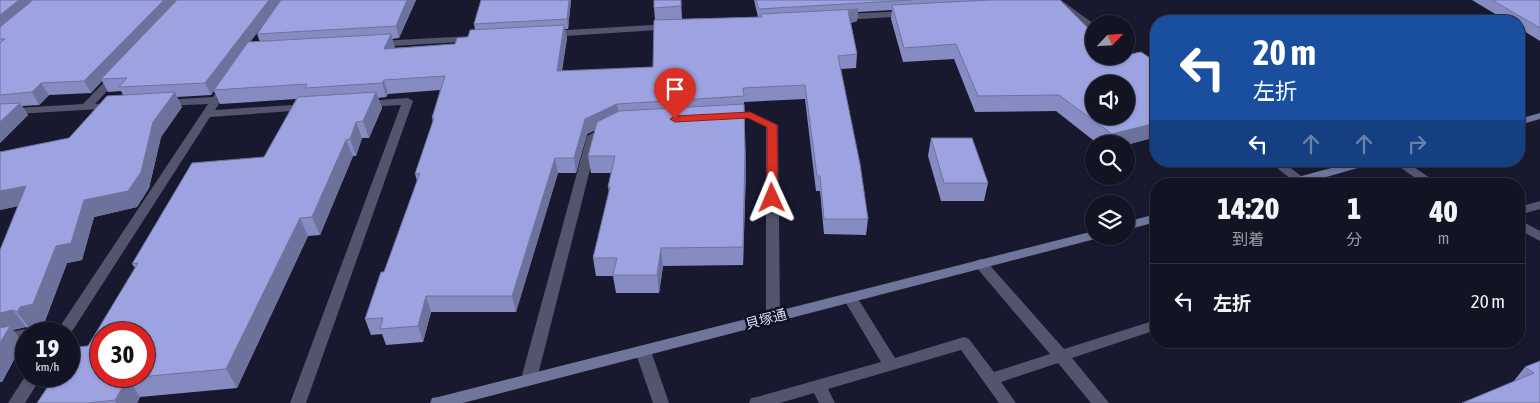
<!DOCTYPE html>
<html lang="ja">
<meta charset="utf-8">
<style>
body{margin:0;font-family:"Asap Condensed","Noto Sans JP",sans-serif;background:#1f2030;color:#f1f3f6;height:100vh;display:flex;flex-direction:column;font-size:19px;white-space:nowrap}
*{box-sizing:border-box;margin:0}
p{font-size:16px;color:#9c9ea6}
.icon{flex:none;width:28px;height:28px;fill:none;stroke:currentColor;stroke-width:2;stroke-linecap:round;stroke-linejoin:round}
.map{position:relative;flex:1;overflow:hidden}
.sheet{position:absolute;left:1150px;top:178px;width:375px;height:170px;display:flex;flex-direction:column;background:#121323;border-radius:20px;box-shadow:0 1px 4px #0004,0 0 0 1px #313241}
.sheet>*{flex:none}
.top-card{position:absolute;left:1150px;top:15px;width:375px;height:152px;border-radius:20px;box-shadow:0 1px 4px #0004,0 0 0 1px #313241;background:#1a4fa0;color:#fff;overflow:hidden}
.needle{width:32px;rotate:65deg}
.controls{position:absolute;left:1085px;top:15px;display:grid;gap:10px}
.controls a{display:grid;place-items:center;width:50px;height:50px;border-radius:50%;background:#121323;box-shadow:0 1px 4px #0004,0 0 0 1px #313241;font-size:25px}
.speed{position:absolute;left:15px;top:322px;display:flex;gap:10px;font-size:25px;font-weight:700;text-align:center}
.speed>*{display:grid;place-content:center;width:65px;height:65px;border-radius:50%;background:#121323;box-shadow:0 1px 4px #0004,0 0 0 1px #313241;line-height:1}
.speed small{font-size:12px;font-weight:400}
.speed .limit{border:8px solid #d22;background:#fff;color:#111}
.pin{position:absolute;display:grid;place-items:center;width:42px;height:42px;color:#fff;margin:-51px -21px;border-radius:50% 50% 50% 0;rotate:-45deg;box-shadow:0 0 5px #0007}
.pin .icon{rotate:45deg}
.me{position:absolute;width:55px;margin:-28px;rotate:359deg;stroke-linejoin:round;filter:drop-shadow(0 0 4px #0008)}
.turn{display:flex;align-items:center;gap:18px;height:105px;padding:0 20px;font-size:22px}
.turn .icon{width:65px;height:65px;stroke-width:2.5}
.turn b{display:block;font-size:35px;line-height:42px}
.lanes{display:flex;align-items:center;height:48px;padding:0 20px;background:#0003;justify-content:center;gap:25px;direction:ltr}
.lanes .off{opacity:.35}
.eta{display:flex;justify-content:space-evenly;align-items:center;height:85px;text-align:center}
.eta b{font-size:30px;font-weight:800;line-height:35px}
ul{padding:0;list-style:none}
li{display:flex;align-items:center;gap:15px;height:75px;padding:0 20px;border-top:1px solid #313241}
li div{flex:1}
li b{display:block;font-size:19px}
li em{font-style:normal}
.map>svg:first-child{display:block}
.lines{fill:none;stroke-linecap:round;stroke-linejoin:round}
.lane{fill:#52556d;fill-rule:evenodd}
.street{fill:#52556d;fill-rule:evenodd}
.secondary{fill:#70759c;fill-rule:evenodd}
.wall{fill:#868cc1;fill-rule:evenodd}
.shaded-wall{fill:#6d729d}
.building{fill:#9ca3e0;stroke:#6d729d;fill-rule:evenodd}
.route{fill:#d93025;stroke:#8d1f18}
.labels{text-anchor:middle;stroke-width:5;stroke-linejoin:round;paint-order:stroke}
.street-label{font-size:14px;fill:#daddec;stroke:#0f1025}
</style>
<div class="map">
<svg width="1540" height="403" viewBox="0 0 1540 403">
<rect width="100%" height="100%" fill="#18192f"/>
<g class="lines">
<!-- lane -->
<g class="lane">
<polygon points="1391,161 1405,161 1439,184 1424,184"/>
<polygon points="1540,201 1540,209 1519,215 1519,207"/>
<polygon points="1519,220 1540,231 1540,241 1519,230"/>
<polygon points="981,259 986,261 1064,349 1156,320 1156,330 1072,358 1109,403 1091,403 1058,363 1001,382 1016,403 999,403 961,350 828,389 835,403 819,403 814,393 780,403 749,403 751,398 757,397 881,362 843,298 845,294 855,294 895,358 964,337 969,339 994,372 1050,354 976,267 974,264 976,261"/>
<polygon points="66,323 71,324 73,328 71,332 64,334 26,334 26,340 0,346 0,334 26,329 30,331"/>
<polygon points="643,345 648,347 651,351 669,403 653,403 635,351 638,347"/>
</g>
<!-- street -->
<g class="street">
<polygon points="1051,0 1061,0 1094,24 1094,32"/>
<polygon points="907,11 912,14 910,16 842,20 837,17 842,14"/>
<polygon points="670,24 673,25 673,29 550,37 545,34 550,31"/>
<polygon points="473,36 476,37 476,41 378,47 373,44 378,41"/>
<polygon points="1126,50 1156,70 1156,78 1124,56 1126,56"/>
<polygon points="117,72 122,75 95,104 113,103 118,106 117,108 0,115 0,109 83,104 113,73"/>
<polygon points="226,82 231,85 215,110 307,104 312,107 307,110 210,117 69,336 69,334 55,334 208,104 163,106 158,103 163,100 213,97 222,83"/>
<polygon points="408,98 413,101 306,403 290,403 401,105 365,107 360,104 365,101"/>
<polygon points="750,112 778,125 780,317 778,321 773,322 768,321 766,317 766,127 748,118 727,119 722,116 727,113"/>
<polygon points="609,125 615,128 598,138 537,379 535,383 529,385 523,383 521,379 587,136"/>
<polygon points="1268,161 1282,161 1306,180 1304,183 1296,183"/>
<polygon points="26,375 42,376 25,403 8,403"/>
</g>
<!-- secondary -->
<g class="secondary">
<polygon points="1540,113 1540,119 1519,125 1519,119"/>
<polygon points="1357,161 1377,161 1375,163 1302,184 1281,184 1283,181"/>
<polygon points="1156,214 1156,222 1126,230 1126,222"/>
<polygon points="1094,231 1094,236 1100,236 1099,238 463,403 430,403 432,398 438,397"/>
</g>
</g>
<!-- wall -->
<g class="wall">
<path d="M0,0H416L399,38L392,39L395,48L455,44L468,37L475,30L474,24L571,0L568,29H565L567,38L562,71L653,67L655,20L654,8L681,0L682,19L758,17L754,0H1060L1117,57L1152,59L1155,49H1156V137L1126,145V144H1098L1056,111L975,112L954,59L903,62L891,19L892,10L858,12L857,21L851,23L857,54L856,68L841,69L868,219L866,235L824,234L820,191H816L805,99L744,102L746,169L743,265L663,266L659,293H616L613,276H596L593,258L609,192L608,187L611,173H591L588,156L595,130L587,134L576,173H558L516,312H431L423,342L386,345L382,334L371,335L365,319L384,272L417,181L415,174L433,122L432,118L440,90L388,94L386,97L378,98L382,108L369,138H362L356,156H353L320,235L308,236L237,388L140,397L137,403H37L88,346L135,268L132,264L264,157L296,99L220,104L214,91L211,95L177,97L182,107L161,137L149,188L137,207L94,217L82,260L67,263L45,321L33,324L30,329L26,327L13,330L23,343L2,382L18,206L0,210V152L69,138L123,95L121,91L108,92L102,81L91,93L49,95L39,105L22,106L28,115L0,143ZM268,18L257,34L260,42H250Z"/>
<polygon points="1472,0 1540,0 1540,41 1519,28 1519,21 1507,21"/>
<polygon points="931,138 988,183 984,201 941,201 928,156"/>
<polygon points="1540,361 1540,403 1513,382 1525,367"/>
</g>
<!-- shaded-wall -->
<g class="shaded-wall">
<polygon points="19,0 40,0 0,32 0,15"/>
<polygon points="164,0 180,0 101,79 102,81 91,93 84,81"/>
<polygon points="269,0 281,0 211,95 205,83"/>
<polygon points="407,0 416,0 399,38 396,26"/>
<polygon points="569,0 571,0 568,29 567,19"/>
<polygon points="858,9 857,21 847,24 848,11"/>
<polygon points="564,25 567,38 559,85 557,71"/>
<polygon points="391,34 395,48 384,49"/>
<polygon points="384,80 388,94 386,97 382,83"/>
<polygon points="41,83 49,95 39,105 32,92"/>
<polygon points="175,92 182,107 161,137 149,188 137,207 94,217 82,260 67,263 45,321 33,324 30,329 17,312 56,246 84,200 153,122"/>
<polygon points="376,92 382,108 369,138 363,121"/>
<polygon points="20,103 28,115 0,143 0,122"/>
<polygon points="617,104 619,118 587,134 576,173 574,158 585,119"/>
<polygon points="356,122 362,138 356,156 350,139"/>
<polygon points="1156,123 1156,137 1126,145 1126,144 1109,144 1112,134"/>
<polygon points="346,140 353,156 320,235 312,217"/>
<polygon points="745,152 746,169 743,265 743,247"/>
<polygon points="555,158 558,173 516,312 512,296"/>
<polygon points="26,186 37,202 0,210 0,191"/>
<polygon points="300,218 308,236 237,388 226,369"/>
<polygon points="661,248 663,266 659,293 657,275"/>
<polygon points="426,296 431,312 423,342 418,326"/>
<polygon points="13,310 26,327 13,330 23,343 2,382 0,382 0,313"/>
<polygon points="128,378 140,397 137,403 116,403 115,400"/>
</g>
<!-- building -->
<g class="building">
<polygon points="0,0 19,0 0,15"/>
<polygon points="33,0 164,0 84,81 41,83 32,92 0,95 0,43 5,39 0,39 0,27"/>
<polygon points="177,0 269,0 205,83 119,87 127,78 101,79"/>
<polygon points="281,0 407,0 396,26 257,34"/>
<polygon points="481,0 569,0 567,19 474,24"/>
<polygon points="654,0 681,0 681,6 654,8"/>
<polygon points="756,0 912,0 759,9"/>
<path d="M989,0H1060L1094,34V56H1116L1117,57L1126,56V55L1141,52L1156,62V123L1112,134L1059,95L978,96L956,44L904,48L892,5ZM1094,84H1126V116H1094Z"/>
<polygon points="1492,0 1540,0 1540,28"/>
<polygon points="858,9 848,11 857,54 838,56 860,164 868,219 824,219 820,176 817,176 805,85 743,88 744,96 617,104 585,119 574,158 555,158 512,296 426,296 418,326 380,329 383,318 365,319 381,272 384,272 420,173 415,174 434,118 432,118 445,76 384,80 382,83 305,88 307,84 214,90 248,42 391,34 384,49 455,44 457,38 468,37 470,30 564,25 557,71 653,67 654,20 762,17 761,14"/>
<polygon points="175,92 153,122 141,172 128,191 84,200 71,243 56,246 33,304 20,307 17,312 13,310 0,313 0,250 26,186 0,191 0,152 69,138 107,96"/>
<path d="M376,92L363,121L356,122L350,139L346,140L312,217L300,218L226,369L128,378L115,400L88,403H37L55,376H69V356L75,347L88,346L138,263L132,264L192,163L264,157L298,97ZM101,334H144V376H101Z"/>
<polygon points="20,103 0,122 0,104"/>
<polygon points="744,104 745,152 743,247 661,248 657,275 613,275 617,258 593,258 610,187 608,187 615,156 588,156 597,122 619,111"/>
<polygon points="931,138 972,138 988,183 944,183"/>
<polygon points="10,326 0,343 0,328"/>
<polygon points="1540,361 1540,403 1462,403 1534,373 1525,367"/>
</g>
<!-- route -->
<polygon class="route" points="750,112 777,125 778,198 777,201 768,201 767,198 767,127 748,118 675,122 670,119 675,116"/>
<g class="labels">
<!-- street labels -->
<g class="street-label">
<text transform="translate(766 319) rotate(-15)" y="5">貝塚通</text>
</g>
</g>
</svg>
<div class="controls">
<a><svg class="needle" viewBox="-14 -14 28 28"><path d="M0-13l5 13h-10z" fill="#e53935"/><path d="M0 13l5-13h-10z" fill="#9c9ea6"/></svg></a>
<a><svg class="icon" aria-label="sound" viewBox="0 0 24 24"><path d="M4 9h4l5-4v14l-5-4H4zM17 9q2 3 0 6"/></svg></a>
<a><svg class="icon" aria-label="search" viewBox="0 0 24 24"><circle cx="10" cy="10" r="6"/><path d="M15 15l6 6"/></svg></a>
<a><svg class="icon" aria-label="layers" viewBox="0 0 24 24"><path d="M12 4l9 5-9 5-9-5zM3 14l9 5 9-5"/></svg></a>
</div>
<div class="speed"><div>19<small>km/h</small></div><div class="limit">30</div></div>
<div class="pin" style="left:675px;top:119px;background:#d93025"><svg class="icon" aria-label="arrive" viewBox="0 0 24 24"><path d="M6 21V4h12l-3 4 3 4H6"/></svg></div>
<svg class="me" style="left:772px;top:198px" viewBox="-20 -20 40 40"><path d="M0-17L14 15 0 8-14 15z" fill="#d93025" stroke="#fff" stroke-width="4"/></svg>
<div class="top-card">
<div class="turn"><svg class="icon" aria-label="left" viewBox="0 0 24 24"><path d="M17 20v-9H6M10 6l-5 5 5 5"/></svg><div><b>20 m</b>左折</div></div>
<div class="lanes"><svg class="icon" aria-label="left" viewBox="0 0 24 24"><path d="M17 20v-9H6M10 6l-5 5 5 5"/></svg><svg class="icon off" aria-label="ahead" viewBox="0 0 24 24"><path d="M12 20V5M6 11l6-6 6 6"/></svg><svg class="icon off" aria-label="ahead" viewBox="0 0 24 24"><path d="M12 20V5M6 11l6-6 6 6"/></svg><svg class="icon off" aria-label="right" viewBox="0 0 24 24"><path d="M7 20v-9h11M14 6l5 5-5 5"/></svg></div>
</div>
<section class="sheet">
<div class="eta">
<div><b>14:20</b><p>到着</p></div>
<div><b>1</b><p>分</p></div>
<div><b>40</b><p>m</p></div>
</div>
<ul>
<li><svg class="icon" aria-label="left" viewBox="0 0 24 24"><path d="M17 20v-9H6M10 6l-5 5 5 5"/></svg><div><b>左折</b></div><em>20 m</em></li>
</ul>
</section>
</div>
